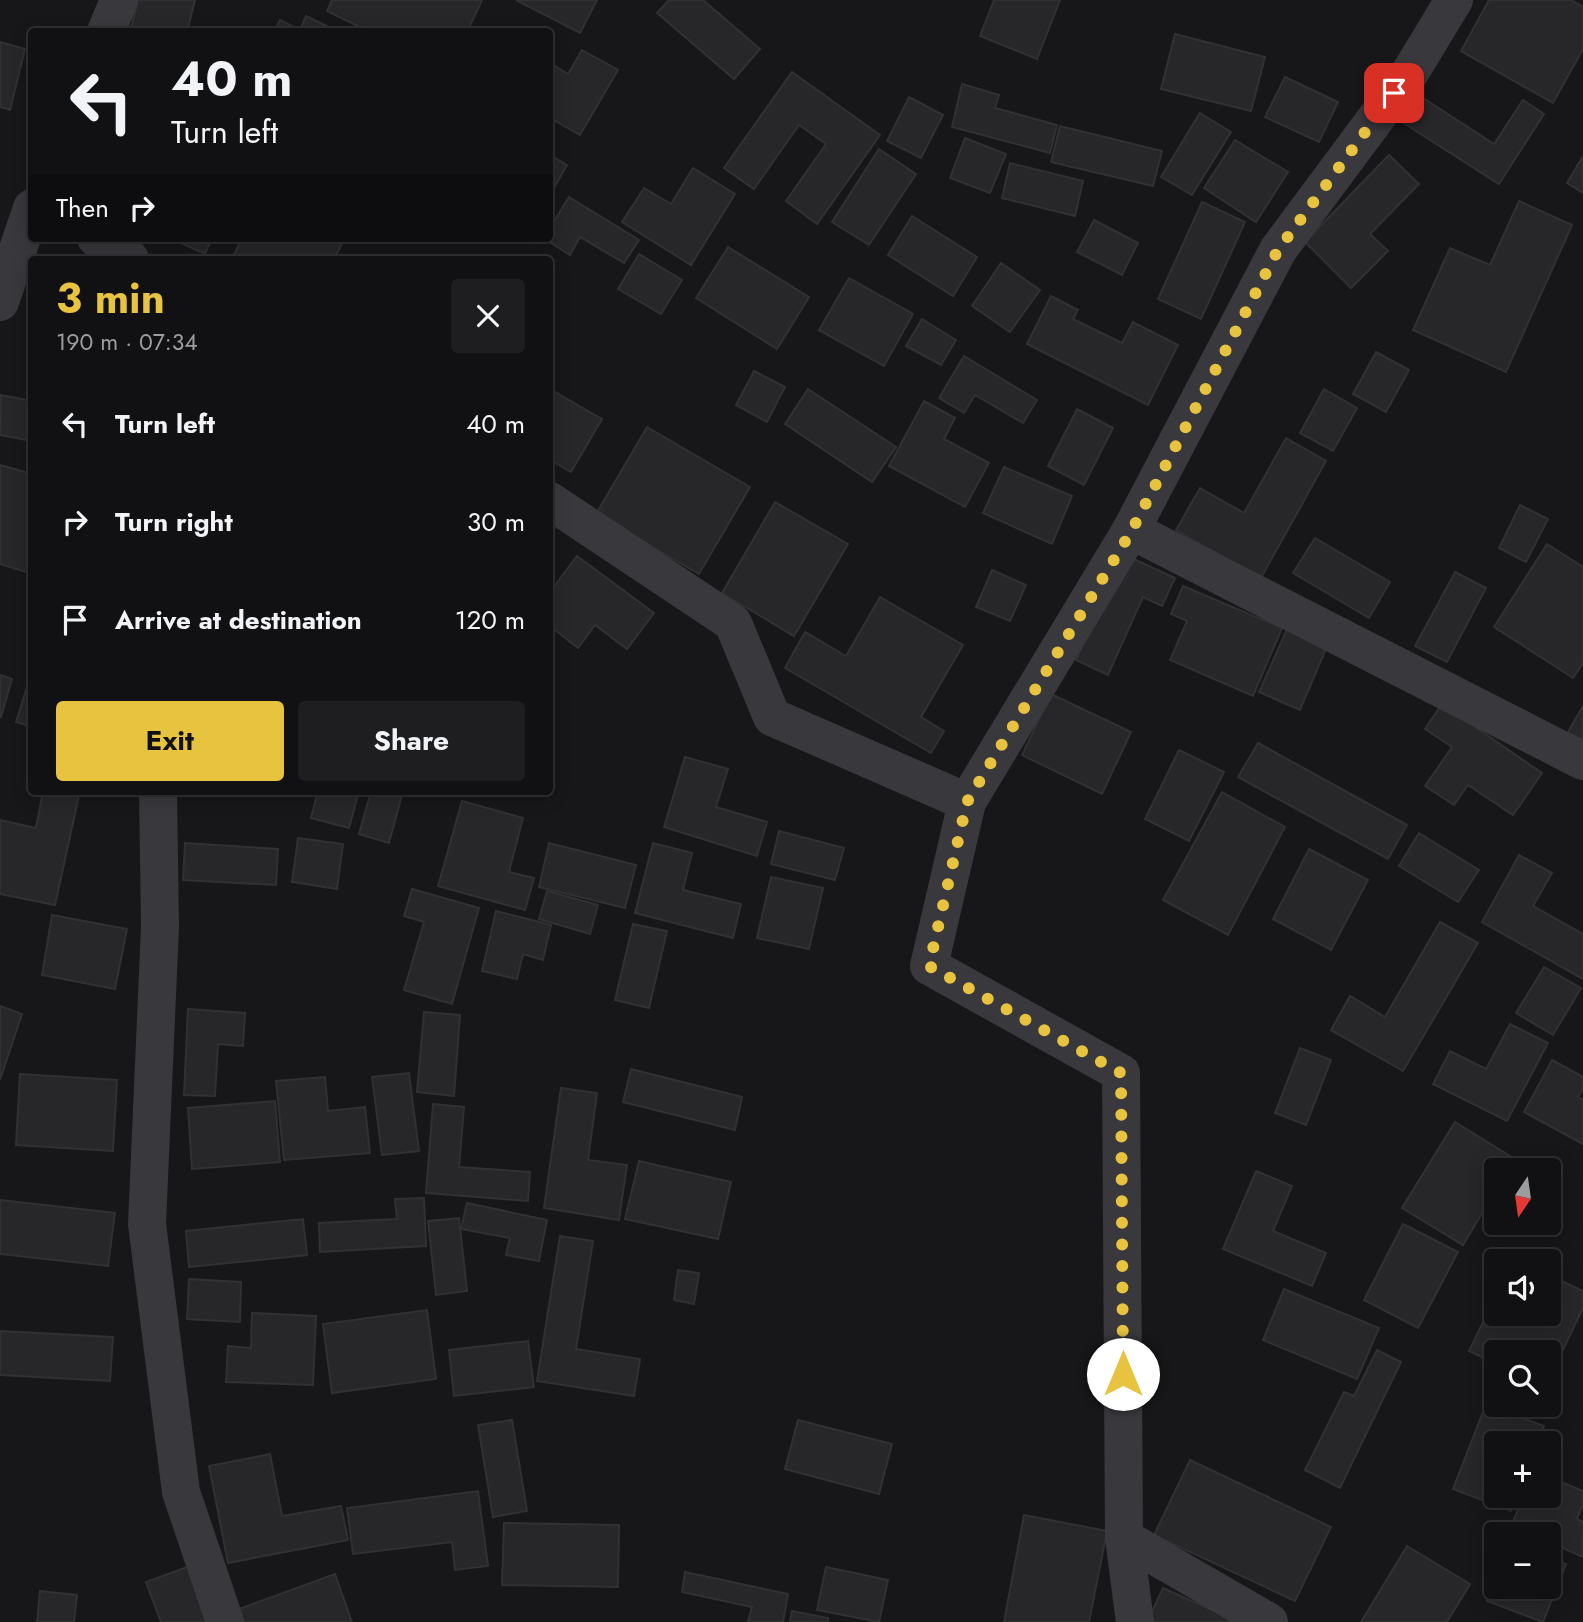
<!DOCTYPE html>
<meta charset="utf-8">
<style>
body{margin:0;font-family:Jost,sans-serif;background:#1e1e20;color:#f1f3f6;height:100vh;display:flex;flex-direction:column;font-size:26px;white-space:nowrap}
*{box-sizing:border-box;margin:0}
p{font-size:23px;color:#9c9d9f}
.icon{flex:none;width:38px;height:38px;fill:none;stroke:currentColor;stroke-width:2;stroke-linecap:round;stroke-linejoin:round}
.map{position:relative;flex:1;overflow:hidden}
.side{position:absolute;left:28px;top:256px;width:525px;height:539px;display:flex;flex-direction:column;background:#111012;border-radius:7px;box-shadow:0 4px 18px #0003,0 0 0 2px #303032}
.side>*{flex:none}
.top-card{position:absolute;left:28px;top:28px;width:525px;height:214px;border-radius:7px;box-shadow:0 4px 18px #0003,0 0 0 2px #303032;background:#111012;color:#f1f3f6;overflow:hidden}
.needle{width:46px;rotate:193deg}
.controls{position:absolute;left:1484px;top:1158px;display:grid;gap:14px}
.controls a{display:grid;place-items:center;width:77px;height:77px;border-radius:7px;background:#111012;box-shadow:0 4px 18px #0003,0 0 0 2px #303032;font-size:35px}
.pin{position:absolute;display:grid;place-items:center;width:60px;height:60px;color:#fff;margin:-30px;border-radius:14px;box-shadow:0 4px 10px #0006}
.me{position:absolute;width:77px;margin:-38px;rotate:0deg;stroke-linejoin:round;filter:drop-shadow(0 0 5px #0008)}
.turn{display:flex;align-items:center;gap:24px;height:147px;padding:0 28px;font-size:32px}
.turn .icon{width:91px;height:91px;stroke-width:2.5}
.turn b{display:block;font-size:49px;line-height:60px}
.then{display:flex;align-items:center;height:66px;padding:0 28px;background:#0003;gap:14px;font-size:26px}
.round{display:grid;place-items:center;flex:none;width:74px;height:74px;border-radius:7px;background:#1e1e20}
.head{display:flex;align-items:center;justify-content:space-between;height:119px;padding:0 28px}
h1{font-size:42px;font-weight:700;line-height:52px;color:#e7c340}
.button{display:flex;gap:14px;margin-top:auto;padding:14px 28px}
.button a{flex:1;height:80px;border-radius:7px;background:#e7c340;color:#111;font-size:28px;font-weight:700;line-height:80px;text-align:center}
.button a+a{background:#1e1e20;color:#f1f3f6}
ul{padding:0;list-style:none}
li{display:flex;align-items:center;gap:21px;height:98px;padding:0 28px}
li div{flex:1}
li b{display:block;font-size:26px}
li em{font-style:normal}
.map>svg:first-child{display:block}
.building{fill:#272729;stroke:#313134;stroke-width:2}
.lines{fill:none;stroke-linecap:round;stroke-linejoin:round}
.minor{stroke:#38383d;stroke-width:38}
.route{stroke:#e7c340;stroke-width:12;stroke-dasharray:0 21.6}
</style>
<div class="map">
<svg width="1583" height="1622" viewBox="0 0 1583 1622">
<rect width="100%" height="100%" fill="#171618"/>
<!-- building -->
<g class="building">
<polygon points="138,0 195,0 187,32 130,32"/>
<polygon points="332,0 482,0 467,32 370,32 327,11"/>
<polygon points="516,0 597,0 580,33"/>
<polygon points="669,0 703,0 760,49 734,79 657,13"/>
<polygon points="994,0 1060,0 1037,59 980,36"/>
<polygon points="1489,0 1571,0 1583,7 1583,49 1553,103 1461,51"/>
<polygon points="306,16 339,32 274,32 280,20 300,30"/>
<polygon points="1175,34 1265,57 1251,111 1161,89"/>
<polygon points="0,42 25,49 10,110 0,107"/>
<polygon points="582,50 618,70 580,135 550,118 550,63 568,74"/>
<polygon points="792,72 880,135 817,224 786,201 826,144 799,125 754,189 724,168"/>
<polygon points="1285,77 1338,102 1319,142 1265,117"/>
<polygon points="962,84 999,95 995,108 1057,125 1050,153 952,127"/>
<polygon points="1420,96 1494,144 1523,100 1544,114 1499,184 1402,122"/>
<polygon points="909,97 943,115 921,158 887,141"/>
<polygon points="1200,113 1231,132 1192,195 1161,177"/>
<polygon points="1060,126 1162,151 1153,186 1051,162"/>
<polygon points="965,138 1006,154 990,193 950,178"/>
<polygon points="1235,140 1288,172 1256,222 1204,188"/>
<polygon points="879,149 916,174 869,245 832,222"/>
<polygon points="550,155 567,165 550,195"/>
<polygon points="1389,155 1419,184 1370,234 1388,251 1351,288 1305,242"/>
<polygon points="1583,156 1583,193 1567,183"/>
<polygon points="1010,163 1083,181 1075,216 1002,198"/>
<polygon points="693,168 735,194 691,265 622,222 644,188 671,204"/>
<polygon points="569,197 639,240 624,263 580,237 570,255 543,238 550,238 550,228"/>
<polygon points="1519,201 1572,225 1506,372 1413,330 1450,248 1490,265"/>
<polygon points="1202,202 1245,222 1201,319 1158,299"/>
<polygon points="912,216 977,257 953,296 888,255"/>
<polygon points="1094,220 1138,243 1122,275 1077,252"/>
<polygon points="170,238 212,238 205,254"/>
<polygon points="242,238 345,238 334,259 232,259"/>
<polygon points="728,247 809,297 777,349 696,298"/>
<polygon points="639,254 682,280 661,314 618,289"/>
<polygon points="1001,263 1040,290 1010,332 972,306"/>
<polygon points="849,278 913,314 884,366 819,330"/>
<polygon points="1051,296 1078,310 1073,319 1122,343 1133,322 1178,345 1148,405 1027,344"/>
<polygon points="922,319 956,340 941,365 906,346"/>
<polygon points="1376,352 1409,370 1386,412 1353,394"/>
<polygon points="964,356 1037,400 1023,423 975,395 964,413 939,398"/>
<polygon points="754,371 785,387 767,422 736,405"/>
<polygon points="550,389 602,419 571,472 550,460"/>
<polygon points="808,389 896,447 872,482 785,424"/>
<polygon points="1324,389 1357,408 1333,451 1300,433"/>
<polygon points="1,395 32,401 32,441 0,435"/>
<polygon points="924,401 955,418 944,439 989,463 965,507 889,466"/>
<polygon points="1077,409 1113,428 1084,485 1048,466"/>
<polygon points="647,427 750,487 699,574 596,514"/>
<polygon points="1286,438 1326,461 1261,578 1176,530 1200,488 1244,513"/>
<polygon points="0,465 32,474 32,574 0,564"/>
<polygon points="1004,467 1072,496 1052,544 983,513"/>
<polygon points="775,502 848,544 794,636 722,593"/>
<polygon points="1520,505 1548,519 1526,562 1499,548"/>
<polygon points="1315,538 1390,582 1369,618 1293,573"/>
<polygon points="1547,544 1583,567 1583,663 1573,678 1494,627"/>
<polygon points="1125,555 1175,578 1162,606 1143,597 1108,675 1076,660"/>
<polygon points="577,556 654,613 627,649 595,625 578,648 550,626 550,592"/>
<polygon points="992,570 1026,585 1010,621 976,607"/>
<polygon points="1455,572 1486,588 1447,662 1415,646"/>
<polygon points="1183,586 1282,628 1253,696 1170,660 1187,621 1171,614"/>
<polygon points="880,597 963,645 921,717 944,731 931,753 785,668 805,632 846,656"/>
<polygon points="1288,627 1328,644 1300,710 1259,692"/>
<polygon points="0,675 12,679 1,717 0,716"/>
<polygon points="27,687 32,688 32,727 16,722"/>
<polygon points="1051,694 1131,732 1102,794 1022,755"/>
<polygon points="1442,704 1542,773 1513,815 1468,785 1454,805 1425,786 1452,747 1425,729"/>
<polygon points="1583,706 1583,740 1568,732"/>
<polygon points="1258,743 1407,825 1388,859 1238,777"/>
<polygon points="1179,750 1224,772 1189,841 1145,819"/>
<polygon points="685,757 728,769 716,807 767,822 757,856 664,827"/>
<polygon points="43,791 80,791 55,905 0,894 0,820 36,828"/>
<polygon points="318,791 359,791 349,828 311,818"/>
<polygon points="371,791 403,791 389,843 359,834"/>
<polygon points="1222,792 1285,827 1228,935 1163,900"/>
<polygon points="462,801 523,818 509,872 534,878 525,910 438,886"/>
<polygon points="779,831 844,848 835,880 771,864"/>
<polygon points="1419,833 1479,870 1458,902 1399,866"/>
<polygon points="298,838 343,844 337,889 292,882"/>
<polygon points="185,843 278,849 276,885 183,880"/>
<polygon points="549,843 636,865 625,908 539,887"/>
<polygon points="653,843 692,853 683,890 741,904 733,938 635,913"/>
<polygon points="1309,849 1368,880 1331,950 1273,919"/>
<polygon points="1519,855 1552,873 1533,906 1583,934 1583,979 1482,922"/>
<polygon points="771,877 823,888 809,949 757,938"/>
<polygon points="412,889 479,908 452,1004 404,990 424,922 404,916"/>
<polygon points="547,891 598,905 590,934 539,919"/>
<polygon points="496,911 551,925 543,960 523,954 517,979 482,971"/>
<polygon points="52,915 127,929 115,989 42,975"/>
<polygon points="1440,922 1478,943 1403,1071 1331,1030 1350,996 1385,1017"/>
<polygon points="633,924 667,931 649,1008 615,1000"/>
<polygon points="1544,967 1581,988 1553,1035 1516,1013"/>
<polygon points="0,1006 22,1014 0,1080"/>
<polygon points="188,1009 245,1013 243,1046 218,1044 215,1096 184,1095"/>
<polygon points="424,1012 460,1015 454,1096 417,1092"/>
<polygon points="1510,1024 1548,1043 1507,1121 1433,1084 1450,1051 1486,1069"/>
<polygon points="1300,1048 1331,1060 1306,1125 1275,1113"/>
<polygon points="1552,1060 1583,1077 1583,1088 1578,1097 1583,1100 1583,1144 1524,1112"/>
<polygon points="631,1069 742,1097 735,1130 623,1102"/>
<polygon points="409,1073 419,1151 382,1155 372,1077"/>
<polygon points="20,1074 117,1080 113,1151 16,1145"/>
<polygon points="325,1077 328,1111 365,1107 370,1153 284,1160 276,1081"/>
<polygon points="561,1088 597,1093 588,1160 627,1165 619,1220 544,1208"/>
<polygon points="275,1101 280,1162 192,1169 188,1108"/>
<polygon points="433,1104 464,1107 459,1167 530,1172 528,1201 426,1193"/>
<polygon points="1455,1122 1515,1159 1508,1171 1496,1171 1496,1190 1463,1245 1402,1208"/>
<polygon points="639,1161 731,1182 718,1239 625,1219"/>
<polygon points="1256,1171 1292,1186 1273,1231 1326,1253 1312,1286 1223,1249"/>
<polygon points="424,1198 426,1246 320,1252 319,1223 397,1219 395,1199"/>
<polygon points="0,1200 115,1213 108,1266 0,1254"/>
<polygon points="467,1203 547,1220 539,1261 506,1255 510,1238 461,1229"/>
<polygon points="459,1218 467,1291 436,1295 428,1221"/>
<polygon points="303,1219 307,1255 189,1267 186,1231"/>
<polygon points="1403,1224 1458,1252 1418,1328 1364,1300"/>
<polygon points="560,1236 593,1241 576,1349 640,1359 634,1396 537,1381"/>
<polygon points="678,1270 699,1273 694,1304 674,1300"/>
<polygon points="1549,1275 1583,1291 1583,1308 1549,1379 1549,1353 1496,1353 1496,1364 1469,1351 1496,1295 1496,1314 1549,1314"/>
<polygon points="189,1279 241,1282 240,1322 187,1319"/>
<polygon points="1284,1289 1379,1328 1357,1379 1263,1340"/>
<polygon points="427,1310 436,1379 332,1393 323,1324"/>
<polygon points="252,1313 316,1316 313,1385 226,1382 228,1346 251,1348"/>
<polygon points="0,1331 113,1337 110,1381 0,1375"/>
<polygon points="528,1341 534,1387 454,1396 449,1350"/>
<polygon points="1377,1350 1401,1362 1340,1488 1305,1470 1344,1392 1354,1396"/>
<polygon points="1486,1404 1544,1426 1537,1444 1496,1444 1496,1496 1517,1496 1511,1511 1453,1489"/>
<polygon points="512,1420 527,1511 493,1517 478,1425"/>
<polygon points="798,1420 892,1444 879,1494 785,1469"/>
<polygon points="270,1454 282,1516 341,1506 348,1540 228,1563 209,1466"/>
<polygon points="1190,1460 1331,1527 1295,1601 1154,1535"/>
<polygon points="1549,1477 1583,1491 1583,1504 1577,1519 1583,1522 1583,1557 1549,1542 1549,1535 1531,1535 1511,1526 1524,1496 1549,1496"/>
<polygon points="478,1491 488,1566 455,1570 452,1542 353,1554 347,1508"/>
<polygon points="1024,1515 1107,1531 1089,1622 1004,1622"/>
<polygon points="504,1523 619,1525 618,1587 502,1585"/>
<polygon points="1407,1546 1470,1584 1447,1622 1361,1622"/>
<polygon points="1549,1557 1566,1564 1543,1622 1487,1601 1496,1577 1496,1587 1549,1587"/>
<polygon points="190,1566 211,1622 161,1622 146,1582"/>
<polygon points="826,1567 888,1580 879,1622 817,1610"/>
<polygon points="685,1572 788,1594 783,1622 748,1622 752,1607 682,1592"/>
<polygon points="335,1574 352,1622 244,1622 239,1609"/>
<polygon points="1163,1588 1238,1622 1147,1622"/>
<polygon points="40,1591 77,1595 74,1622 37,1622"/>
<polygon points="792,1611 828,1618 828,1622 790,1622"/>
</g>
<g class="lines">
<!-- minor -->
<g class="minor">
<polyline points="106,32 119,0"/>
<polyline points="96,238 130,259"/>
<polyline points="0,302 32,208"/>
<polyline points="550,501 733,623 772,717 967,802"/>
<polyline points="1131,530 1583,761"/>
<polyline points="158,791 160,927 147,1224 181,1492 225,1622"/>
<polyline points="1124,1538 1269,1622"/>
<polyline points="1135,1622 1124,1538 1121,1073 929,966 967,802 1131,530 1278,250 1411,71 1454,0"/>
</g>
</g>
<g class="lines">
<!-- route -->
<polyline class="route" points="1123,1374 1121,1073 929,966 967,802 1132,530 1278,250 1394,93"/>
</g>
</svg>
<div class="controls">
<a><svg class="needle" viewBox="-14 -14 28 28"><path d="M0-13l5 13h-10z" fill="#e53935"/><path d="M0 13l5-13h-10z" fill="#9c9d9f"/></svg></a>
<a><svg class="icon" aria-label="sound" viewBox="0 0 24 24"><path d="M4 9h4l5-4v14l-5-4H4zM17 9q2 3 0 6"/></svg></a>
<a><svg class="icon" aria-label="search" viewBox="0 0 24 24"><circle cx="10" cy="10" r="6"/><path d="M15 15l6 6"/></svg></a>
<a>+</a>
<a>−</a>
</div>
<div class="pin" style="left:1394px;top:93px;background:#d93025"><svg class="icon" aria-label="arrive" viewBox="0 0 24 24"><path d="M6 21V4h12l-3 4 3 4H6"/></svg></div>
<svg class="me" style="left:1123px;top:1374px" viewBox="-20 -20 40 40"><circle r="19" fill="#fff"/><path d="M0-13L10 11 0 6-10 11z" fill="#e7c340"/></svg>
<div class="top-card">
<div class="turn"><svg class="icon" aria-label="left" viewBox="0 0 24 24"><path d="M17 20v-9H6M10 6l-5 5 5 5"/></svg><div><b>40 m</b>Turn left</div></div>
<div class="then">Then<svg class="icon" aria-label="right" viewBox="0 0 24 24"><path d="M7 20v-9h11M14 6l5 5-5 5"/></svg></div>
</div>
<section class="side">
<div class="head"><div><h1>3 min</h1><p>190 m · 07:34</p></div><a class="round"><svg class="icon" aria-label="close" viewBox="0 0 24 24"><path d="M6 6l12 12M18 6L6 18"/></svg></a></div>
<ul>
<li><svg class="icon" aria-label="left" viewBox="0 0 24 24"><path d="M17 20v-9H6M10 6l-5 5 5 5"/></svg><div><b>Turn left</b></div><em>40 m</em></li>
<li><svg class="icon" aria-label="right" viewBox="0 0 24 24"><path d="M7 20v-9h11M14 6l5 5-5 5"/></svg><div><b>Turn right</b></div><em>30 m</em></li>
<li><svg class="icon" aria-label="arrive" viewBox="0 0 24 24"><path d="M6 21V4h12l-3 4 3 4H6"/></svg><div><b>Arrive at destination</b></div><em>120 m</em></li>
</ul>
<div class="button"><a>Exit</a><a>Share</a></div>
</section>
</div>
